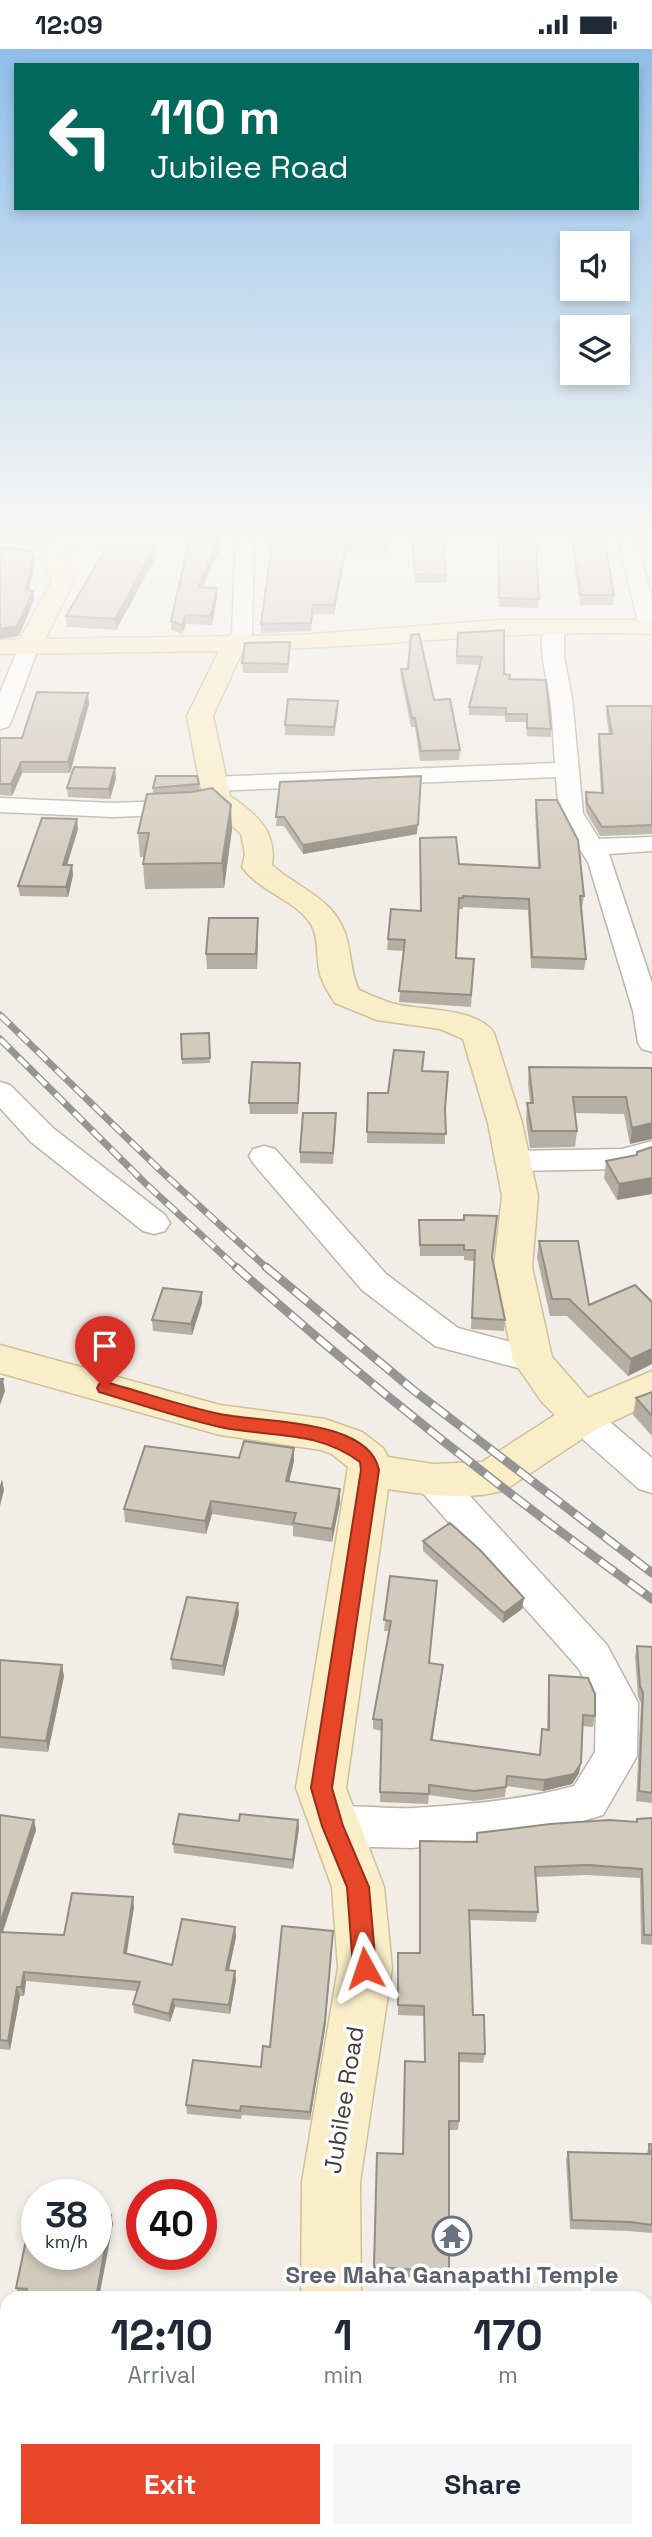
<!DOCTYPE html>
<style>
body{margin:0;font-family:"Space Grotesk",sans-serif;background:#f6f6f7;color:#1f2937;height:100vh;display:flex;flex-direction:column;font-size:26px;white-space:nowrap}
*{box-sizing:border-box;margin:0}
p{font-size:23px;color:#747a83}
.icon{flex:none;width:38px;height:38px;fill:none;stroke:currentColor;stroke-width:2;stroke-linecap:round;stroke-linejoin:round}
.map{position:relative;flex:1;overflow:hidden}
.panel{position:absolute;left:0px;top:2242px;width:653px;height:247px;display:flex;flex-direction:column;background:#fff;border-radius:21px 21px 0 0;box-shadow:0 4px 10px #0003}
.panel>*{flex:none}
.top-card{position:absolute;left:14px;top:14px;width:625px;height:147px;border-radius:0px;box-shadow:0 4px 10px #0003;background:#00695c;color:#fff;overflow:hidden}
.fabs{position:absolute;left:560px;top:182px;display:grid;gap:14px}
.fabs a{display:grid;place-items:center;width:70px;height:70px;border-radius:0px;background:#fff;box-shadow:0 4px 10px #0003;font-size:35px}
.speed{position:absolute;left:21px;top:2130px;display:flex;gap:14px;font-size:35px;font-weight:700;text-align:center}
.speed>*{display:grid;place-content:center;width:91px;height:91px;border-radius:50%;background:#fff;box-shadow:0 4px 10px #0003;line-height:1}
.speed small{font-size:18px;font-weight:400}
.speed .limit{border:10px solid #d22;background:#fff;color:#111}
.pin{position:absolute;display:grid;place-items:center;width:60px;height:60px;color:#fff;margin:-72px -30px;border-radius:50% 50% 50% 0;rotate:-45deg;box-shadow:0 0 7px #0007}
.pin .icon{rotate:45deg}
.me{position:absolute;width:77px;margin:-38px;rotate:355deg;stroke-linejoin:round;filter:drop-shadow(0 0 5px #0008)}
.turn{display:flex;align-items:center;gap:24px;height:147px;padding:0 21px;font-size:32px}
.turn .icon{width:91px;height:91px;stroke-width:2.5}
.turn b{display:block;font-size:49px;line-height:60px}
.eta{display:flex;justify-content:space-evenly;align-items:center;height:119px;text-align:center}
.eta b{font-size:42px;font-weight:800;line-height:49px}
.button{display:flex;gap:14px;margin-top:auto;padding:14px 21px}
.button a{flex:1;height:80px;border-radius:0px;background:#e74728;color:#fff;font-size:28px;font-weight:800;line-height:80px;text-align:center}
.button a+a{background:#f6f6f7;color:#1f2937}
.status{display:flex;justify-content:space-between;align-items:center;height:49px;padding:0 35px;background:#fff;direction:ltr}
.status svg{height:19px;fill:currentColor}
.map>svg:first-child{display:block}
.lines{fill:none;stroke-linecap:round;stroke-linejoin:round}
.street-casing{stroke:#bcb6aa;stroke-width:3}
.secondary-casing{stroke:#cec19a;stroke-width:3}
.street{fill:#fff;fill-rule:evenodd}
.secondary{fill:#faeec9;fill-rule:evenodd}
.rail-far1-casing{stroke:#959595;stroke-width:7}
.rail-casing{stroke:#959595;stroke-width:9}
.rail-far1{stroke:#fff;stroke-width:4.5;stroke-dasharray:13;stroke-linecap:butt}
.rail{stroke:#fff;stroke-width:6;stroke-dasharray:18;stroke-linecap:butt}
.wall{fill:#b5aea3}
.shaded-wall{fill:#938d84}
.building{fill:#d2cabd;stroke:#938d84;stroke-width:2}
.route{fill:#e74728;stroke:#962e1a;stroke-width:2}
.labels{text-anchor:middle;stroke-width:7;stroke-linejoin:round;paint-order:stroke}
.near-street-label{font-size:24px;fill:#443f36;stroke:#fff}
.near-worship-label{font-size:24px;font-weight:bold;fill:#5b616d;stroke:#fff}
</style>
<div class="status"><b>12:09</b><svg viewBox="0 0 49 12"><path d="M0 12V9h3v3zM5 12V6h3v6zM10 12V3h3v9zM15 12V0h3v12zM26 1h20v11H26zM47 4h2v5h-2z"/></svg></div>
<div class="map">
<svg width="652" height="2488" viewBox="0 0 652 2488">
<rect width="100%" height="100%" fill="#f2eee7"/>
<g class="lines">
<defs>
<g id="street">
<polygon points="236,488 254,488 252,584 242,598 228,598 225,594 232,584"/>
<polygon points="618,488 636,488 652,549 652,583 642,582 639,578"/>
<polygon points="0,493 50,499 60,505 50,511 0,505"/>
<path d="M554,572L561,574L564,578V607L572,649L583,764L599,790L652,788V802L609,805L652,934V1003L642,1000L638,994L633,962L588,813L570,786L559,764L556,728L213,742L205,740L201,735L205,730L213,728L555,714C553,693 553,670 550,649C547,629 535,591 547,574Z"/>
<polygon points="29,591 36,593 39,597 11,673 8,678 0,680 0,644 19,597 22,593"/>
<polygon points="0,749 113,754 190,751 198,753 202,758 198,763 190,765 113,768 0,763"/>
<polygon points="0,1033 10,1036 53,1079 165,1166 170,1174 165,1182 154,1185 143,1182 31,1093 0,1059"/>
<polygon points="652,1092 652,1112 622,1120 513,1122 502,1119 498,1112 502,1105 513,1102 622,1100"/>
<polygon points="264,1097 275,1100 386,1225 458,1279 545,1302 550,1311 545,1320 533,1323 435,1297 362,1241 253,1114 249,1107 253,1100"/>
<polygon points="582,1356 595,1360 652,1409 652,1444 639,1440 569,1378 564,1369 569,1360"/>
<path d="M433,1417L446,1421L607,1596L638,1654L637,1707L603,1766L546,1783L412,1799L333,1797L318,1791L311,1777L318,1763C348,1752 382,1761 414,1759C466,1756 523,1751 574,1737L595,1703L596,1655L579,1620L420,1441L415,1431L420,1421Z"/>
<rect x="0" y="2424" width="7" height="56"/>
</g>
<g id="secondary">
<path d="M62,488H87L62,507L74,532L45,590L299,586L499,571H652V585C515,579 380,599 243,601L213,667L230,747C256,765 277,782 272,816C295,837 328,847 342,877C352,896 349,921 359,941C371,946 383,952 395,955C423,962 476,958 494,984L522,1074L538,1147L532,1218L552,1308L588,1349L652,1322V1354L597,1380L505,1441C468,1452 427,1446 388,1440L346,1739L384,1838L392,1919L360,2133L361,2249H301L302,2133L338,1919L332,1838L296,1739L348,1418L332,1405L321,1401L220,1386L0,1324V1296L220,1356L325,1370L362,1383L383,1399L388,1408L433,1415L482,1413L555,1366L541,1352L513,1311L494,1218L502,1147L488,1074L463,990L440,980L377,971L335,954C329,945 323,935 320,925C316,910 319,890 312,877C297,851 261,844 242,818L245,805L241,785L203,751L187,667L219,602L0,605V591L20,590L52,532L39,505Z"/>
<rect x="297" y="2482" width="66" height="6"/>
</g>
</defs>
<!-- street casing -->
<use href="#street" class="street-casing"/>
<!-- secondary casing -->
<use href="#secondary" class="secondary-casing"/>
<!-- street -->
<use href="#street" class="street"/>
<!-- secondary -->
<use href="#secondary" class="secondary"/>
<defs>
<g id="rail-far1">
<polyline points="0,966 160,1121 268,1220"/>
<polyline points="0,990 145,1134 238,1220"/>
</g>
<g id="rail">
<path d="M236,1218C369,1336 508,1446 652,1550"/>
<polyline points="266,1218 412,1340 652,1524"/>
</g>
</defs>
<!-- rail-far1 casing -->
<use href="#rail-far1" class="rail-far1-casing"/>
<!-- rail casing -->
<use href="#rail" class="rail-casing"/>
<!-- rail-far1 -->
<use href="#rail-far1" class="rail-far1"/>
<!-- rail -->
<use href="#rail" class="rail"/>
</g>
<!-- wall -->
<g class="wall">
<polygon points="0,488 46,488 44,496 0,491"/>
<polygon points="273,488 385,488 385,505 346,503 334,565 313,565 311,582 261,584 261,575"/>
<polygon points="412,488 446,526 446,534 415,534"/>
<polygon points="497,488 535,488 539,550 538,559 499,558"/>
<polygon points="570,488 617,488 616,490 604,490 614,546 613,556 580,556"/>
<polygon points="637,488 652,488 652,504 649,491 639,491"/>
<polygon points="155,497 156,508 116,581 67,578 66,567"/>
<polygon points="220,499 202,539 217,539 217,548 212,576 186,575 182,585 171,581 171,572"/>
<polygon points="458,584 510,630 551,680 551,688 527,687 526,673 505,673 505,667 469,666 469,658 480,616 456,615"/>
<polygon points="290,602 288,624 243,624 242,614"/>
<polygon points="401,620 434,651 460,701 459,711 420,712 415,678 411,678 401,629"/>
<polygon points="338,652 338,661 334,687 285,686 285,676"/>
<polygon points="89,655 70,724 22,724 12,747 0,746 0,689 22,689"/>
<polygon points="607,657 652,657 652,785 600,787 586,763 585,753 586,743 601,744 598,694 599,685 609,685 606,666"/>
<polygon points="116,729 110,750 68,748 67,739"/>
<polygon points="280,733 417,785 303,805 284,777 276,777"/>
<polygon points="199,735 199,742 232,780 224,839 145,840 143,815 144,808 140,808 138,784 153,745 153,739"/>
<polygon points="536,751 584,847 582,858 581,858 586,910 584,921 531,919 528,861 463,858 463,860 458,860 456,909 474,910 471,958 399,953 404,902 387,901 388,890 421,862 420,789 459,815 538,819 535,762"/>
<polygon points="78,780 67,816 72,816 73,826 68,848 20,847 18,837"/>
<polygon points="258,884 257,920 207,920 206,905"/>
<polygon points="209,984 210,1014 182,1015 182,1010"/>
<polygon points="529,1018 652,1019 630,1095 624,1065 575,1064 577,1082 575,1098 530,1099 526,1071 527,1054 530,1054 528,1035"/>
<polygon points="422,1022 448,1034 445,1062 445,1095 367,1094 368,1044 388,1044"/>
<polygon points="300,1024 298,1065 250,1065 249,1054"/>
<polygon points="336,1075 333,1115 300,1114 300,1103"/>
<polygon points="652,1098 617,1151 604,1129 606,1112 636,1107 637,1103"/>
<polygon points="419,1171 493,1209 505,1271 504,1282 471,1280 474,1212 464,1211 464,1207 420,1207"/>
<polygon points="539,1192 589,1256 652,1253 652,1315 628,1327 567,1267 550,1267 537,1208"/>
<polygon points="202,1254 192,1286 153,1282 152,1271"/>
<polygon points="652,1343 652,1387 633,1366 636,1349"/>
<polygon points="239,1409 294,1412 289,1433 340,1440 340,1453 332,1493 293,1487 293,1477 212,1465 206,1485 125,1473 124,1460"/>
<polygon points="423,1492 522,1560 503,1574 423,1502"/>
<polygon points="390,1527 429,1614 442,1626 432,1691 539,1706 542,1680 547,1681 548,1637 549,1626 595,1667 593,1678 582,1677 579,1724 572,1735 543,1742 506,1737 505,1748 473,1752 429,1746 428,1755 380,1753 382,1682 373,1680 373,1670 389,1582 384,1582"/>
<polygon points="239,1565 224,1627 172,1620 171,1610"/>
<polygon points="637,1597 652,1598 652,1754 636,1752 641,1654 638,1648 635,1608"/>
<polygon points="0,1611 64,1627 48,1703 0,1699"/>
<polygon points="0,1766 34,1771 36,1781 3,1883 64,1886 134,1858 127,1904 172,1916 235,1878 236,1888 229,1921 236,1931 230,1965 175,1958 170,1973 134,1964 133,1955 137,1942 26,1932 24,1947 20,1947 10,2001 0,2000"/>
<polygon points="652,1769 652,1896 641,1895 640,1829 586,1826 536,1828 538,1863 536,1873 470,1871 473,1966 485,2005 483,2014 459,2013 459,2072 458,2081 449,2081 449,2223 448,2231 373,2226 377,2104 403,2105 424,2013 424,1967 398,1966 398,1904 419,1904 420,1792 476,1793 477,1784 636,1773 637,1770"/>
<polygon points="299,1779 293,1820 174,1804 173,1795"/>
<polygon points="333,1890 325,1980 310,2071 242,2066 241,2070 187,2065 186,2056 261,2018 270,1998"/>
<polygon points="649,2095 652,2095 652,2184 628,2182 570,2180 566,2111 568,2103 647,2105"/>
<polygon points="111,2166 113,2175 26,2247 19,2247 16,2239"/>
</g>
<!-- shaded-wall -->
<g class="shaded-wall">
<polygon points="219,490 220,499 199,547 198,538"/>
<polygon points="346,495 346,503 334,565 334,556"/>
<polygon points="155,497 156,508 116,581 115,570"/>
<polygon points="34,502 35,512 27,551 26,541"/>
<polygon points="217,539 217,548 212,576 211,567"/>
<polygon points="33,542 34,551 19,587 0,590 0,580"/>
<polygon points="186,566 186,575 182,585 182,576"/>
<polygon points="88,644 89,655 70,724 68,713"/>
<polygon points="338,652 338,661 334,687 334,678"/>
<polygon points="21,713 22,724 12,747 11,735"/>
<polygon points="115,719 116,729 110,750 109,740"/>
<polygon points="421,727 417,785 303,805 303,796"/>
<polygon points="231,756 232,780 224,839 222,814"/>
<polygon points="77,770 78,780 64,826 63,816"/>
<polygon points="72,816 73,826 68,848 66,838"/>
<polygon points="258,869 258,884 257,920 256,905"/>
<polygon points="652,1074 652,1090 630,1095 632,1079"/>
<polygon points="652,1129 652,1145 617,1151 619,1135"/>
<polygon points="202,1243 202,1254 192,1286 191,1275"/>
<polygon points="652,1300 652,1315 628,1327 631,1310"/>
<polygon points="3,1330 5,1342 0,1356 0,1339"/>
<polygon points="294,1399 294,1412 286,1445 286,1432"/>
<polygon points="2,1430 4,1441 0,1457 0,1437"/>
<polygon points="340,1440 340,1453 332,1493 332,1480"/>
<polygon points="211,1452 212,1465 206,1485 205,1472"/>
<polygon points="524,1549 522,1560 503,1574 504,1564"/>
<polygon points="238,1554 239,1565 224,1627 223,1617"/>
<polygon points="62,1616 64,1627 48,1703 46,1692"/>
<polygon points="443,1616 442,1626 431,1702 431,1691"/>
<polygon points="581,1714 579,1724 572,1735 543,1742 544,1731"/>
<polygon points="34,1771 36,1781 0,1891 0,1875"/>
<polygon points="298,1771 299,1779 293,1820 293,1811"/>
<polygon points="133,1848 134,1858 125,1913 124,1904"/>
<polygon points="235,1878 236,1888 227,1930 226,1921"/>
<polygon points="333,1882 325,1980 310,2071 310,2063"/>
<polygon points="235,1922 236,1931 230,1965 229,1956"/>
<polygon points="24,1923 26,1932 24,1947 21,1938"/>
<polygon points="17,1938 20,1947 10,2001 8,1992"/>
<polygon points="173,1950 175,1958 170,1973 169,1965"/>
<polygon points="111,2166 113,2175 99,2249 96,2249"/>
</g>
<!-- building -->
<g class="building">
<polygon points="273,488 385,488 385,496 346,495 334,556 313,556 311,574 261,575"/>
<polygon points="412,488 442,488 446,526 415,525"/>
<polygon points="498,488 535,488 539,550 499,549"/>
<polygon points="572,488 604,488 614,546 581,546"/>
<polygon points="190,489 219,490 198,538 217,539 211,567 186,566 182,576 171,572"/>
<polygon points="108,496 155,497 115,570 66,567"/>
<polygon points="0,498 34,502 26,541 33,542 17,577 0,580"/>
<polygon points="504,581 504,625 510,626 509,630 546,631 551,680 527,679 527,665 506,665 506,659 469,658 482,608 457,607 458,584"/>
<polygon points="419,585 434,651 450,650 460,701 421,702 415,669 412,669 401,620 408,620 411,586"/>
<polygon points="290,593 288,615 242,614 245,594"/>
<polygon points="37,643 88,644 68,713 21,713 11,735 0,735 0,689 22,689"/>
<polygon points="288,650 338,652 334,678 285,676"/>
<polygon points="607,657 652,657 652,776 602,778 587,754 586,743 603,744 599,685 612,685"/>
<polygon points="74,718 115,719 109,740 67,739"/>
<polygon points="156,727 197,727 199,735 153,739"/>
<polygon points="421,727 418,776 303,796 284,768 276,768 280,733"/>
<polygon points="212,739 231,756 222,814 143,815 149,784 138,784 147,745 192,743"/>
<polygon points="536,751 557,751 578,791 584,847 580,847 586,910 532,908 529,850 463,847 463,849 459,849 456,909 474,910 471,946 399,942 405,891 388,890 391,860 421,862 420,789 456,788 459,815 540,819"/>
<polygon points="42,769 77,770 63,816 72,816 66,838 18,837"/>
<polygon points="209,869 258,869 256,905 206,905"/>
<polygon points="209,984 210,1009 182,1010 181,985"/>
<polygon points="394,1001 424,1003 422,1022 448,1023 445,1059 446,1085 367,1083 368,1044 388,1044"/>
<polygon points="252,1013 300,1014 298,1054 249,1054"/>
<polygon points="529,1018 652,1019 652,1074 632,1079 626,1048 573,1048 577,1082 532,1082 527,1054 533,1054"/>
<polygon points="303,1064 336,1064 333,1104 300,1103"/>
<polygon points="652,1098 652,1129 619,1135 606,1112 637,1106 637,1103"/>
<polygon points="464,1166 497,1167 492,1208 505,1271 472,1269 475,1201 464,1201 464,1196 420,1196 419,1171 464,1171"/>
<polygon points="539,1192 578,1192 589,1256 635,1236 652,1253 652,1300 631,1310 569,1250 552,1250"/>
<polygon points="163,1239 202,1243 191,1275 152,1271"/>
<polygon points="0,1330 3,1330 0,1339"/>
<polygon points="652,1343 652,1367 636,1349"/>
<polygon points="244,1392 294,1399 286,1432 340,1440 332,1480 293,1474 296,1464 211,1452 205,1472 124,1460 145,1397 239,1409"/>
<polygon points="450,1474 480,1501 524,1549 504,1564 423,1492"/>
<polygon points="390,1527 437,1532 429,1614 443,1616 431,1691 540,1706 542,1680 549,1681 549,1626 588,1629 595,1645 595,1667 583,1666 581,1714 574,1725 544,1731 507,1727 506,1738 474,1742 429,1736 429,1745 380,1743 382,1671 373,1670 391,1572 384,1571"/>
<polygon points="187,1548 238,1554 223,1617 171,1610"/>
<polygon points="637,1597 652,1598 652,1744 639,1742 643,1644 640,1637"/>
<polygon points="0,1611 62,1616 46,1692 0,1688"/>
<polygon points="179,1765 239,1772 240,1765 298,1771 293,1811 173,1795"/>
<polygon points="0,1766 34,1771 0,1875"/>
<polygon points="652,1769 652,1886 644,1886 642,1820 588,1816 535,1818 538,1863 469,1861 473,1966 484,1966 485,2005 459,2004 459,2072 449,2072 449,2223 374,2218 377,2104 403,2105 405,2012 425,2013 424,1957 398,1956 398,1904 420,1904 420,1792 477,1793 477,1784 550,1775 609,1771 637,1773 637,1770"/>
<polygon points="72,1844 133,1848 124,1904 172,1916 182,1870 235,1878 226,1921 235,1922 229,1956 173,1950 169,1965 133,1955 140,1933 24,1923 21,1938 17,1938 8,1992 0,1991 0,1883 64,1886"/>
<polygon points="282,1877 333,1882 325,1972 310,2063 241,2057 240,2062 186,2056 193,2011 261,2018 263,1997 270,1998"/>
<polygon points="649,2095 652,2095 652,2176 631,2173 572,2171 568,2103 650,2105"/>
<polygon points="33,2158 37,2158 37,2205 96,2205 96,2165 111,2166 96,2249 26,2249 27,2240 16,2239"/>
<polygon points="257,2482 295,2482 295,2484 308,2484 308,2488 256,2488"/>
<rect x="388" y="2482" width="97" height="6"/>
</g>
<!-- sky -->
<linearGradient id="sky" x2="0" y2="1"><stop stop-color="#8ebee9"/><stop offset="0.58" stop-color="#f9f7f4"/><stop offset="1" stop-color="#f9f7f4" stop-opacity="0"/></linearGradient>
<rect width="652" height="836" fill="url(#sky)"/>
<!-- route -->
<path class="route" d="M105,1333C143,1343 181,1357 220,1365C261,1374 369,1369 379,1421L332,1739L343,1777L369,1838L376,1919L372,1926L365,1929L357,1926L353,1919L347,1838L322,1777L311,1739L361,1421L360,1413C315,1380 271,1389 220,1378C179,1369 139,1355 99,1343L97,1339L99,1335Z"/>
<!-- icons -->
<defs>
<symbol id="temple-ring" viewBox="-11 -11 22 22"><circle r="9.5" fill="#fff" stroke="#6b7280" stroke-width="1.5"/><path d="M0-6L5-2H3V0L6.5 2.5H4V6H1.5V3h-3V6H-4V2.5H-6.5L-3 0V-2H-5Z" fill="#6b7280"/></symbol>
</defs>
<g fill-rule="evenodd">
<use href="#temple-ring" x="430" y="2165" width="44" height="44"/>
</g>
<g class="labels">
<!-- near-street labels -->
<g class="near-street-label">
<text transform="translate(344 2051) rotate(-81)" y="8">Jubilee Road</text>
</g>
<!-- near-worship labels -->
<g class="near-worship-label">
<text x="452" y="2234">Sree Maha Ganapathi Temple</text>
</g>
</g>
</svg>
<div class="fabs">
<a><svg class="icon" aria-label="sound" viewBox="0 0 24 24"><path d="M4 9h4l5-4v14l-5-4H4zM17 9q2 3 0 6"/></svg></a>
<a><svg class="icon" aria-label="layers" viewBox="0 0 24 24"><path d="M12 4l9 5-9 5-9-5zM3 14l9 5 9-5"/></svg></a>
</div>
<div class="speed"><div>38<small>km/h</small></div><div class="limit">40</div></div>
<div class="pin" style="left:105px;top:1339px;background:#d93025"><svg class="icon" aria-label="arrive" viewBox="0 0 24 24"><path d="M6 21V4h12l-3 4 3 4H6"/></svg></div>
<svg class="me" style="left:365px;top:1919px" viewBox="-20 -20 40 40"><path d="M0-17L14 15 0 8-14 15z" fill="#e74728" stroke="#fff" stroke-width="4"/></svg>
<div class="top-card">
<div class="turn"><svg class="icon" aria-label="left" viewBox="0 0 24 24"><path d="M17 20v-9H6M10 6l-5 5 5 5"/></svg><div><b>110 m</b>Jubilee Road</div></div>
</div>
<section class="panel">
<div class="eta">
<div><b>12:10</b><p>Arrival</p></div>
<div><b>1</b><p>min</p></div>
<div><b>170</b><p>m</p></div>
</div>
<div class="button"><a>Exit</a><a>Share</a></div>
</section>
</div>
